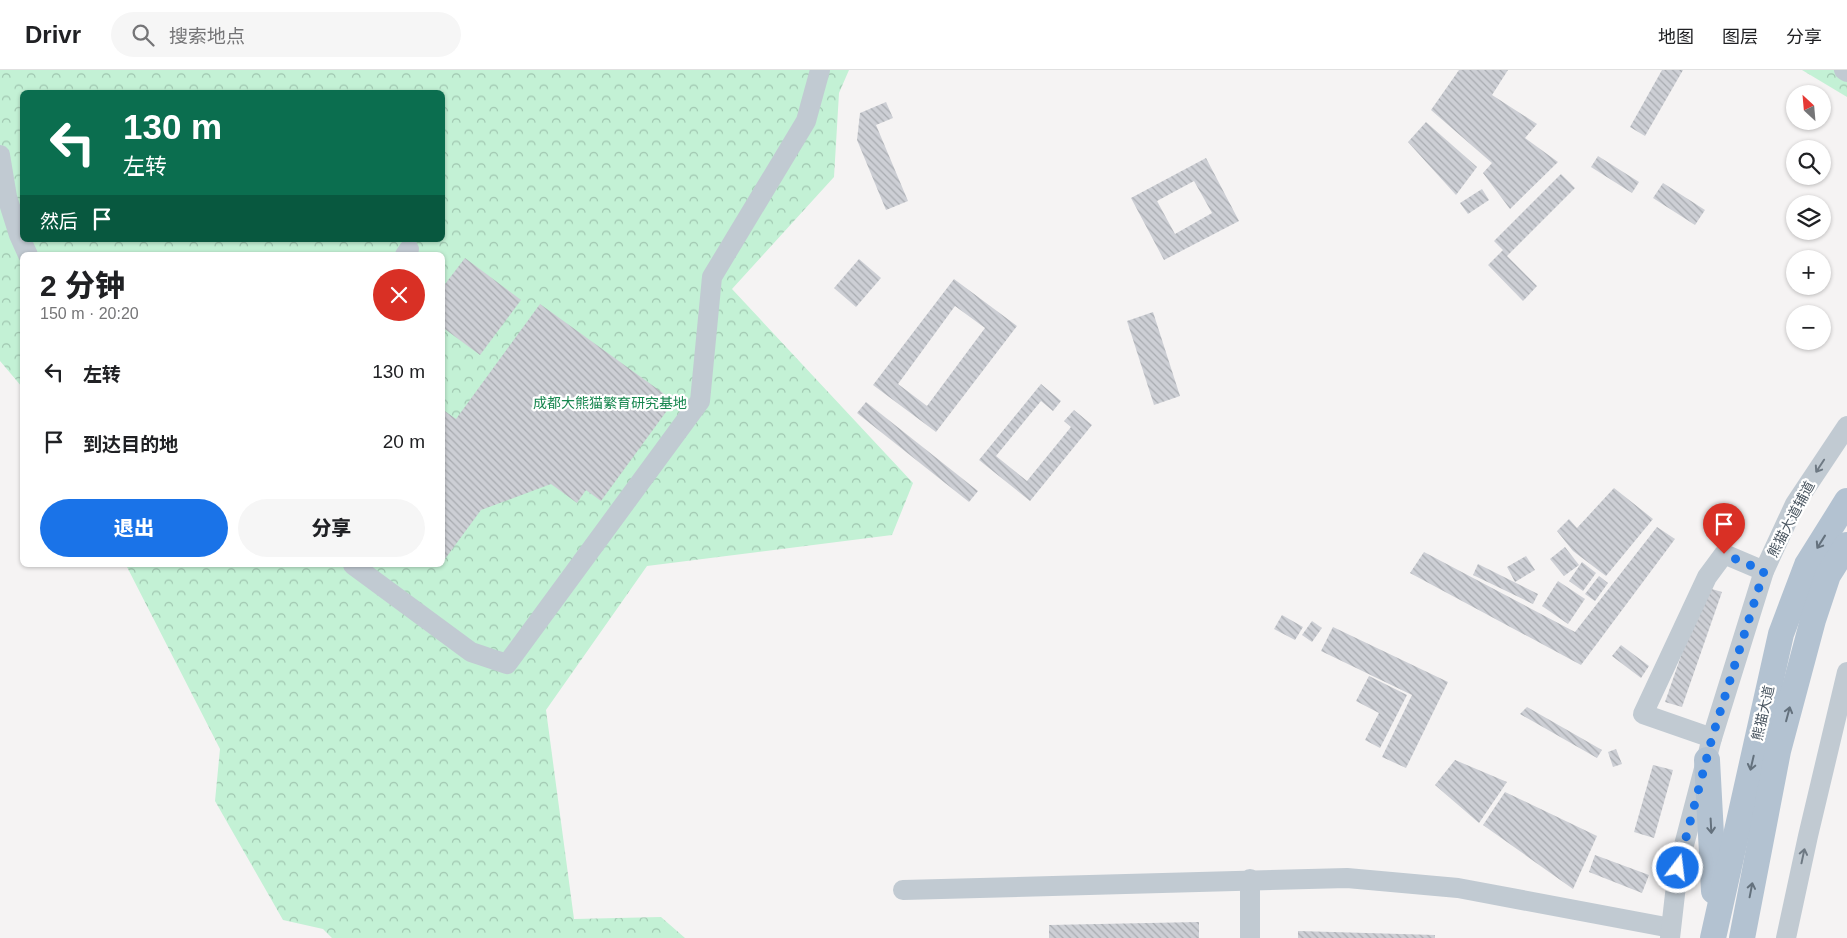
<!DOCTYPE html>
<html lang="zh">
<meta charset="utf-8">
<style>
body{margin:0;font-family:Helvetica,"Noto Sans SC",sans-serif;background:#f6f6f6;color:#202124;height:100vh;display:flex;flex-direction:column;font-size:19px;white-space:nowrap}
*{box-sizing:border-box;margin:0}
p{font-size:16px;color:#757577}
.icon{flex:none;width:28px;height:28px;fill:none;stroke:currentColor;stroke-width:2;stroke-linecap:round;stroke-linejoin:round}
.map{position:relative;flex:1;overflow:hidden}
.sheet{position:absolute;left:20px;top:182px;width:425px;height:315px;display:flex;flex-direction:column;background:#fff;border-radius:8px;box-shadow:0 1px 4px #0004}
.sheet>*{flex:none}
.banner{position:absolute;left:20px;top:20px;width:425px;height:152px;border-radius:8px;box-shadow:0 1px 4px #0004;background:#0b6e4f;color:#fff;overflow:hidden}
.needle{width:32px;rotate:334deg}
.buttons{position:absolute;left:1786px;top:15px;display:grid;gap:10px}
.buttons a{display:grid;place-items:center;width:45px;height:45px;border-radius:50%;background:#fff;box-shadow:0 1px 4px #0004;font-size:25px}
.pin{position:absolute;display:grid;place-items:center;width:42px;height:42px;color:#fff;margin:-51px -21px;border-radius:50% 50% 50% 0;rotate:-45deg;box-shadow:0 0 5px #0007}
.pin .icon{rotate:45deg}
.me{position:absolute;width:55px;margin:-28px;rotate:15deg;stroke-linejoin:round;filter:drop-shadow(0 0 4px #0008)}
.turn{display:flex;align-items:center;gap:18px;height:105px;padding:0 20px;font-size:22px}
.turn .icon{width:65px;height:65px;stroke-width:2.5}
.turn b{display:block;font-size:35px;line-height:42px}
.then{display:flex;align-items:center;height:48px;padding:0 20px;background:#0003;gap:10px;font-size:19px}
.round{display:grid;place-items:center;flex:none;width:52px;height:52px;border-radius:26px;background:#f6f6f6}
.overview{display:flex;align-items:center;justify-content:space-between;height:85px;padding:0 20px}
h1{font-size:30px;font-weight:800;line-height:38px}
.button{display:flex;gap:10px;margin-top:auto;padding:10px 20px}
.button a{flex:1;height:58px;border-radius:30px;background:#1a73e8;color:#fff;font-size:20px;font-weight:800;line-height:58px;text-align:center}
.button a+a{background:#f6f6f6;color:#202124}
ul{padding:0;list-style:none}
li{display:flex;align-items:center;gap:15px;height:70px;padding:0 20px}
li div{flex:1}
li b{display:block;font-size:19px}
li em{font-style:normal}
header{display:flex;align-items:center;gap:30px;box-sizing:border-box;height:70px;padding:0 25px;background:#fff;border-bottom:1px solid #e0e0e0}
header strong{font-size:24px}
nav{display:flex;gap:28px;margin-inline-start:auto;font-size:18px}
.search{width:350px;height:45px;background:#f6f6f6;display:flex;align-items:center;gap:12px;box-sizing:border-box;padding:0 18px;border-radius:28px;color:#757577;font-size:19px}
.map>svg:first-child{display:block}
.forest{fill:url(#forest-crowns);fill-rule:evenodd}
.building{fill:url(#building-back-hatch);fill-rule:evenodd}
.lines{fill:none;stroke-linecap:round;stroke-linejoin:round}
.minor{stroke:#c1cad2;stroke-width:20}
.major{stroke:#b3c2d1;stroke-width:26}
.oneway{stroke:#6e7983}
.oneway2{stroke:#64717d}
.route{stroke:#1a73e8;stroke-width:9;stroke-dasharray:0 16.2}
.labels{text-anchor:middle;stroke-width:4.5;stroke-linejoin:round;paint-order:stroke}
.park-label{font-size:14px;fill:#17864f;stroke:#fff}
.street-label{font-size:14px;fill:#4a5661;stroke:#fff}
</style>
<header>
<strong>Drivr</strong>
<div class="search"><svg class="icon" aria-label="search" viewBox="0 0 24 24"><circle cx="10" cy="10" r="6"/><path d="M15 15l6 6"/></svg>搜索地点</div>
<nav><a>地图</a><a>图层</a><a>分享</a></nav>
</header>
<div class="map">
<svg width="1847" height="868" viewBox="0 0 1847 868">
<defs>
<pattern id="forest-crowns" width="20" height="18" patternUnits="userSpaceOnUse" patternTransform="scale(1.25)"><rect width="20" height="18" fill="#c3f1d5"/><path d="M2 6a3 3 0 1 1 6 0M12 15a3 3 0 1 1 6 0" fill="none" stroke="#a0c6b0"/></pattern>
<pattern id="building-back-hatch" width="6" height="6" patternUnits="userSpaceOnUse" patternTransform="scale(1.25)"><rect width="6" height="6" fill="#cdcfd5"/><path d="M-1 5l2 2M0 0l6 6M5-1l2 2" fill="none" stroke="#a8abb0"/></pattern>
</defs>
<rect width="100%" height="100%" fill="#f5f3f3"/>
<!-- forest -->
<g class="forest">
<path d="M0,0H849L839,23L834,107L732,219L913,413L892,465L647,496L546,640L574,849L661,847L685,868H332L323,859L283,850L215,731L220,679L126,495H442V185H22V317L0,291ZM22,22H442V170H22Z"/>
<polygon points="1802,0 1847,0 1847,27"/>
</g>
<!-- building -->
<g class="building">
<polygon points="1459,0 1508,0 1492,25 1537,54 1525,68 1558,92 1510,139 1483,103 1492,93 1431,40"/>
<polygon points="1662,0 1683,0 1645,66 1630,57"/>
<polygon points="886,32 893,48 876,55 908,131 886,140 857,70 860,43"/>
<polygon points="1426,52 1477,97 1456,125 1408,72"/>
<polygon points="1598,86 1639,112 1632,123 1591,97"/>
<path d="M1206,88L1239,151L1164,190L1131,128ZM1194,111L1212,143L1175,164L1157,131Z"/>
<polygon points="1561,104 1575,118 1507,186 1537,216 1523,231 1488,195 1503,180 1494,171"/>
<polygon points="1663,113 1705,140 1695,155 1653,128"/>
<polygon points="1482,119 1489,130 1468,144 1460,133"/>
<polygon points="465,188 521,230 480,285 442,257 442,218"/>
<polygon points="859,189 881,208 856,237 834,218"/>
<path d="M954,209L1017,256L936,362L873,315ZM955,236L985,258L927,336L898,314Z"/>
<polygon points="540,234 674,331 601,431 586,420 577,433 551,414 481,440 445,489 442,487 442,339 456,349"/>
<polygon points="1153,242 1180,326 1154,335 1127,251"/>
<polygon points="1041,314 1061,331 1053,341 1041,331 996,386 1027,411 1071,357 1064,351 1074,340 1092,355 1030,431 979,390"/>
<polygon points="866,332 978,421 969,432 857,343"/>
<polygon points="1614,418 1653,449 1606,506 1573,481 1557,461 1569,449 1577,458"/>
<polygon points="1657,457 1675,469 1581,595 1410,503 1424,482 1575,562"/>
<polygon points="1565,477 1579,495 1564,506 1550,489"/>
<polygon points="1526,486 1535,500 1515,512 1507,497"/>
<polygon points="1582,492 1596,503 1583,521 1569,511"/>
<polygon points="1478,494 1538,524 1533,534 1473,505"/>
<polygon points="1599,506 1608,513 1595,531 1585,524"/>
<polygon points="1558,511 1585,529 1568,554 1542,536"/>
<polygon points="1705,517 1722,522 1682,637 1665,632"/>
<polygon points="1282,545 1303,557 1295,570 1274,559"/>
<polygon points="1312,551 1322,558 1312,572 1302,565"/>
<polygon points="1333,557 1448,612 1406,698 1382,687 1412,625 1321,581"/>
<polygon points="1621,575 1649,596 1641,608 1612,586"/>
<polygon points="1369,606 1407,625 1380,678 1365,670 1379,643 1356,631"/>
<polygon points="1527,637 1602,680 1597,688 1520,644"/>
<polygon points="1616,679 1622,694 1613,697 1608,682"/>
<polygon points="1455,690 1507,712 1479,753 1435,715"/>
<polygon points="1653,695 1673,700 1654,768 1634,762"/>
<polygon points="1505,722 1597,766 1573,819 1483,755"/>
<polygon points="1595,785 1649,805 1642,823 1589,802"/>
<polygon points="1199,852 1199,868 1049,868 1049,855"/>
<polygon points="1298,861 1435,865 1435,868 1298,868"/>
</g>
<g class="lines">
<!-- minor -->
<g class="minor">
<polyline points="1844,0 1847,2"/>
<polyline points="0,85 7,127 19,165 28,185"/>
<polyline points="405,185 409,179"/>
<polyline points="353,495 471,582 507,594 700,331 712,207 806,51 820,0"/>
<polyline points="1712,668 1643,644 1707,507 1724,484 1764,501"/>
<polyline points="1250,809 1250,868"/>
<polyline points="903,820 1347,808 1458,818 1671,858"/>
<polyline points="1670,868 1678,798 1712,668 1764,501 1795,434 1847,356"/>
<polyline points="1786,868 1808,766 1847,602"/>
</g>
<!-- major -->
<g class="major">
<polyline points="1707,690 1714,821"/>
<polyline points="1713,868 1781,564 1807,495 1847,431"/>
<polyline points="1742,868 1778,681 1813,550 1828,505 1847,475"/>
</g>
</g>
<!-- one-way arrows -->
<defs><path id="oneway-shaft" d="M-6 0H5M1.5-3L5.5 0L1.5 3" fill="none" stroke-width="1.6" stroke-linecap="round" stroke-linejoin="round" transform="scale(1.25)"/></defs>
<g class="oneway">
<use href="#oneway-shaft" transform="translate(1820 396) rotate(123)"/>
<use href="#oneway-shaft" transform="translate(1803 786) rotate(-78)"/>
</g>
<g class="oneway2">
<use href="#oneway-shaft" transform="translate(1821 472) rotate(122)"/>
<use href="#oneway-shaft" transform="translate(1788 644) rotate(-75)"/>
<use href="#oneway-shaft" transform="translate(1752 693) rotate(103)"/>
<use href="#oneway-shaft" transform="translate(1711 756) rotate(87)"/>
<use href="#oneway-shaft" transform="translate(1751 820) rotate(-79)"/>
</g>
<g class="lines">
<!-- route -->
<polyline class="route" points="1678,798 1712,668 1764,501 1724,484"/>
</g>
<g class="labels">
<!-- park labels -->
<g class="park-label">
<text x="610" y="338">成都大熊猫繁育研究基地</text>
</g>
<!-- street labels -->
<g class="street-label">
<text transform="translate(1791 449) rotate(-62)" y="5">熊猫大道辅道</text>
<text transform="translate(1763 643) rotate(-77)" y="5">熊猫大道</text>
</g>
</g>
</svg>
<div class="buttons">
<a><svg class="needle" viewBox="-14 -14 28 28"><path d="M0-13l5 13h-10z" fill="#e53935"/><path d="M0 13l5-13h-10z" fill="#757577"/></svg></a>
<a><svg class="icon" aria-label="search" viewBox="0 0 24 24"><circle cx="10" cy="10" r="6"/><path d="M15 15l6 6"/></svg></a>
<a><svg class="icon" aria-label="layers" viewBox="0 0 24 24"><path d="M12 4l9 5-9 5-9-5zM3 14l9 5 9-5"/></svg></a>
<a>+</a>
<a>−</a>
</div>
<div class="pin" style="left:1724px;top:484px;background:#d93025"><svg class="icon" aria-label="arrive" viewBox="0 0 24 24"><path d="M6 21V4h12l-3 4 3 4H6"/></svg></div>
<svg class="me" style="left:1678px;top:798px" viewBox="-20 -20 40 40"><circle r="17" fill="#1a73e8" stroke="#fff" stroke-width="3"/><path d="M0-11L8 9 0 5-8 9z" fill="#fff"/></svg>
<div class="banner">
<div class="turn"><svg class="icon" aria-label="left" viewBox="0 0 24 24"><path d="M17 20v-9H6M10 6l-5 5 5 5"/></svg><div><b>130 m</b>左转</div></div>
<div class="then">然后<svg class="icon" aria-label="arrive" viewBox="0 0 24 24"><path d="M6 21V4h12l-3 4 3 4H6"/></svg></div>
</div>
<section class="sheet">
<div class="overview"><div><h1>2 分钟</h1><p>150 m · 20:20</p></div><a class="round" style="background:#d93025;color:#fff"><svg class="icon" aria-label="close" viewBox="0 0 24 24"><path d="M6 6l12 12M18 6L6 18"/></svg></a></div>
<ul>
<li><svg class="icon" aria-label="left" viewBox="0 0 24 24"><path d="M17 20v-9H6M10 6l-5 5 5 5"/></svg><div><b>左转</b></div><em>130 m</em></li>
<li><svg class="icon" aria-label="arrive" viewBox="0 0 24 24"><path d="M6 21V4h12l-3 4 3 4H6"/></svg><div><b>到达目的地</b></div><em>20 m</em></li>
</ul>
<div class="button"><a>退出</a><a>分享</a></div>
</section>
</div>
